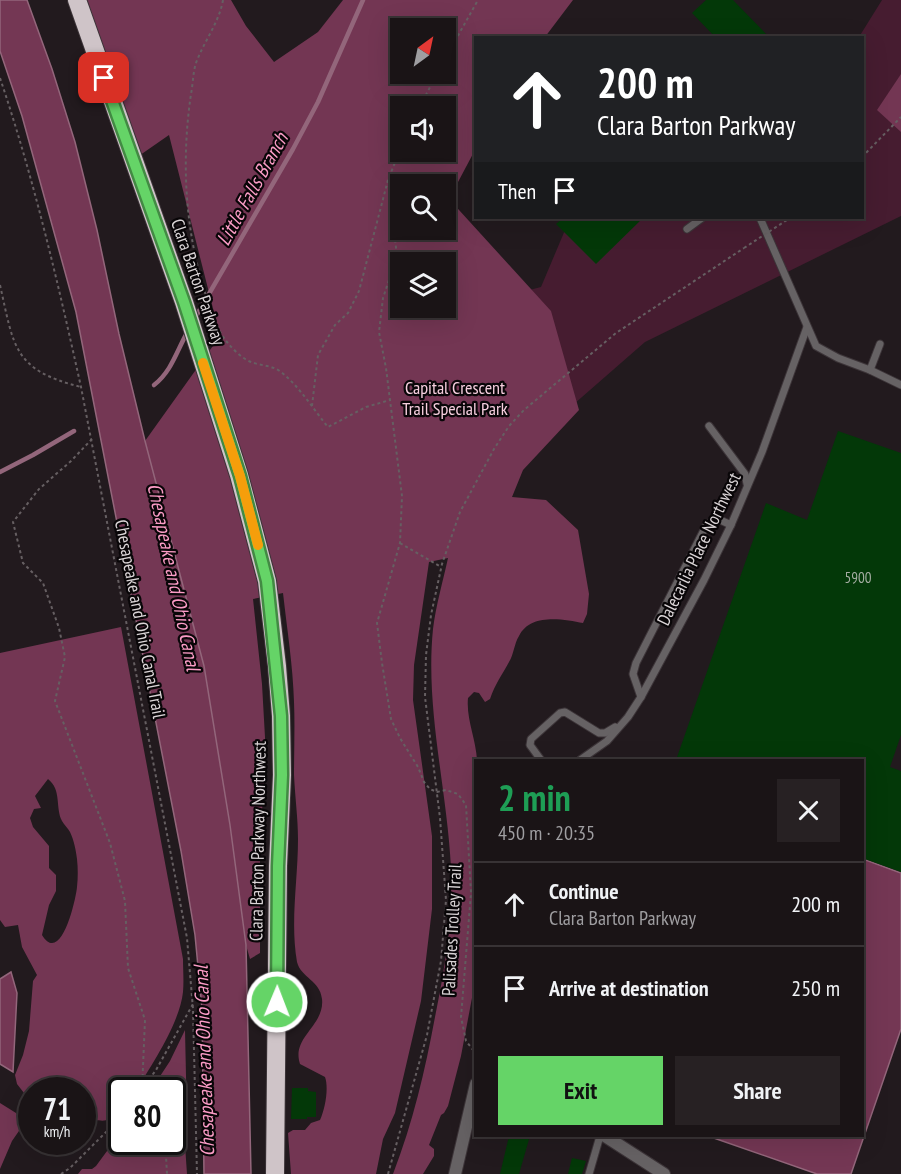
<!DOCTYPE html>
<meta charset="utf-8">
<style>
body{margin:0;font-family:"PT Sans Narrow",sans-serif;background:#272123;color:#f1f3f6;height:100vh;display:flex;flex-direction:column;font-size:22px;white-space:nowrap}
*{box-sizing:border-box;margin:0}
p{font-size:20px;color:#9f9ea1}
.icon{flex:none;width:33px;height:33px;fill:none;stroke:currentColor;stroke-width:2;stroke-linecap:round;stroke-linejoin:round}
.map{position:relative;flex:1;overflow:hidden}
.panel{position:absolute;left:474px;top:759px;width:390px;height:378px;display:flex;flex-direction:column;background:#1a1416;border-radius:0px;box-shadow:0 6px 24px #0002,0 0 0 2px #383335}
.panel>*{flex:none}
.top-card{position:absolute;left:474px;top:36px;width:390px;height:183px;border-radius:0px;box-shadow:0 6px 24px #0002,0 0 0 2px #383335;background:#202124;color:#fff;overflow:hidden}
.needle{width:39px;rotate:33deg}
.fabs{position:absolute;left:390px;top:18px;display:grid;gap:12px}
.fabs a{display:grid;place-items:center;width:66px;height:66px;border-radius:0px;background:#1a1416;box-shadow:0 6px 24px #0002,0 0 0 2px #383335;font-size:30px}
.speed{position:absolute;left:18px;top:1077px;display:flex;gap:12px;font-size:30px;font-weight:700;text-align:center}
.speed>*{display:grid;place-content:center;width:78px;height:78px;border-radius:50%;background:#1a1416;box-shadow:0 6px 24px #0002,0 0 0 2px #383335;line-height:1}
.speed small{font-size:15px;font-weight:400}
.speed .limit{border:3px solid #111;border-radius:9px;background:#fff;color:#111}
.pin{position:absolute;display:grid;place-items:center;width:51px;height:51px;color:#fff;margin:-26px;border-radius:12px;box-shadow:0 3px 9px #0006}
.me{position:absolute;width:66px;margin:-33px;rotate:1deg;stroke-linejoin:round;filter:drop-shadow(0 0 4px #0008)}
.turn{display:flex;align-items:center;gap:21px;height:126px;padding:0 24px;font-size:27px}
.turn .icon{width:78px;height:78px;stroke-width:2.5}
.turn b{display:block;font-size:42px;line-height:51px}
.then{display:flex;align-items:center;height:57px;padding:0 24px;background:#0003;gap:12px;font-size:22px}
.round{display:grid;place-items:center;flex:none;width:63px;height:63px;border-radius:0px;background:#272123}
.summary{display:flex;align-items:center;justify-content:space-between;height:102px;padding:0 24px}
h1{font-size:36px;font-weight:700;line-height:45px;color:#1e9e55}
.primary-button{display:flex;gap:12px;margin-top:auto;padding:12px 24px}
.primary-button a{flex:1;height:69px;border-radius:0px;background:#65d467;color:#111;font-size:24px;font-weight:700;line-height:69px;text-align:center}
.primary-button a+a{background:#272123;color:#f1f3f6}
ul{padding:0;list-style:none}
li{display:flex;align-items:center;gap:18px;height:84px;padding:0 24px;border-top:2px solid #383335}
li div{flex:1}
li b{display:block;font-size:22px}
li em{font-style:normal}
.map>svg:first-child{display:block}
.green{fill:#461c30}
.forest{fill:#733653;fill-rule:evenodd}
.water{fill:#743754;stroke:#93667b;stroke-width:1.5}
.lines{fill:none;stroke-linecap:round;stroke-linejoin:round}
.stream{stroke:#93667b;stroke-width:4.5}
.building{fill:#033808}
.lane-casing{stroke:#3c3438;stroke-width:9}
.street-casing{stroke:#3c3438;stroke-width:14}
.highway-casing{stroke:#3c3438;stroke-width:20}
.path{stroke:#665f62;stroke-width:2;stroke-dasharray:3 3;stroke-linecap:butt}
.lane{stroke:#666264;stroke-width:7}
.street{stroke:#666264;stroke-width:12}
.highway{stroke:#cfc4c8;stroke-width:18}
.path-bridge{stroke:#665f62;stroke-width:2;stroke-dasharray:3 3;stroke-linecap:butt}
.route-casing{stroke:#428a43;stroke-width:15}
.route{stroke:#65d467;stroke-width:10}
.slow{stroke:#f59e0b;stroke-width:10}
.labels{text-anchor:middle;stroke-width:4.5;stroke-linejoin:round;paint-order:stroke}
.number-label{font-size:15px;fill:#a4ada2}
.street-label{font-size:18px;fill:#dad4d6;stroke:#090608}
.park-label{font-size:18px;fill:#f6cede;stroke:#090608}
.water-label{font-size:20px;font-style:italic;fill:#fb9cc6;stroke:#090608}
</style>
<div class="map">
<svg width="901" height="1174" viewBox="0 0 901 1174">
<rect width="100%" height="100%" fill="#221a1e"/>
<!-- green -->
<polygon class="green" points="882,0 901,0 901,216 645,342 519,452 365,332 541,287 568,223 631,218 862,218 862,38 859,37"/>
<!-- forest -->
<g class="forest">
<path d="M77,0H231L246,26L274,62L318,32L343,0H573L545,37L476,38L475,150L449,199L551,311L579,410L523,470L512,497L546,500L578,530L589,594L587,614L583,623C563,619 530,613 519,636C514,644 514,654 509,662C502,675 495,684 490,699L485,702L479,693L474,692L468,698C466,719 476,739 477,760H476L475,982L461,1056L448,1106L444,1113L441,1115L429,1145L434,1149V1156L423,1174H393C413,1122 425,1071 435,1017C445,968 453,918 451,868C447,788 425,709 433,629C436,605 443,581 448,558L429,562L414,665L413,700L432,836V909L421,1001L395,1113L383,1139L376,1174H291L288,1133L293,1130H305L311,1123L320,1120C325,1109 329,1088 325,1077L300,1064C291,1037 325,1026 322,999C320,980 301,978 297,962C290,922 298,880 298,839C298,818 295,797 294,775C294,751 295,726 294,702C293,666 287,629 283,593L253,599L262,684L266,755L260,840V953L250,959L246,945L230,825L204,666L145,441L220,336L169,135L133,160ZM400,28H446V74H400ZM400,106H446V152H400ZM400,184H446V230H400ZM400,262H446V308H400Z"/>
<polygon points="901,74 901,132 877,110"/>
<path d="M121,627L183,959C183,969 184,981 183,992C180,1022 152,1065 136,1090H122L121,1108C102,1127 106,1119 83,1119L82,1090H32L31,1102L17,1084L15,1075L23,1055L29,1031L33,981L37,975L22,947L18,925L5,927L0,920V653ZM48,779C62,790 55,807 62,821C64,825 68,828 70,832C74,840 76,851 77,859C78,868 78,878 77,887C76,899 61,966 42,935L49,905L56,891V875L49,868V846L33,827L30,818L34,809L41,808L35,796Z"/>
<polygon points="185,1030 187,1122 185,1145 187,1174 78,1174 82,1169 92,1169 96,1166 121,1132 122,1142 172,1142 172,1090 151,1090 170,1061"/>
<polygon points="0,1103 16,1113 21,1120 21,1128 12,1141 0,1169"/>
</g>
<!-- water -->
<g class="water">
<polygon points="0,0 27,0 52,69 75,142 97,230 119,334 145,441 204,666 230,825 246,945 251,1174 204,1174 202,1009 195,935 181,851 76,312 22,116 0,51"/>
<polygon points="863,859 901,873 901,1029 851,1174 817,1174 708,1136 862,1136"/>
<polygon points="11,972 17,993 13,1072 0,1064 0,979"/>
</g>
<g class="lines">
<!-- stream -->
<g class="stream">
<polyline points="195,318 293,149 318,102 363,0"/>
<path d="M154,385C172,371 177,350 188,331"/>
<polyline points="0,472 33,455 74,431"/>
</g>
</g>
<!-- building -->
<g class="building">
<polygon points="706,0 733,0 770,38 716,38 692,13"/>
<polygon points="563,218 643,218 596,264 556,224"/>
<polygon points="838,431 901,453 901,735 890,767 901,771 901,872 862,858 862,760 676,760 766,503 807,520"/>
<polygon points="292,1088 308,1088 308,1091 316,1092 316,1117 307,1117 307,1119 291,1119"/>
<polygon points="509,1136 530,1136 519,1174 500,1174"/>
<polygon points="572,1158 586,1161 582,1174 568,1174"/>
</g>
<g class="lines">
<defs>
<g id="lane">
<polyline points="760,218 816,346 838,358 870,370 901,385"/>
<polyline points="687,229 702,218"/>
<polyline points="870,370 880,344"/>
<polyline points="709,426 745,474 747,484"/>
<polyline points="641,697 633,674 636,663 706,526 716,518 731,525"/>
<polyline points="541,760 530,745 531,739 560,713 565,712 599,733 605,733 615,727"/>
<polyline points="580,760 607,741 628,717 641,697 704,580 731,525 762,452 807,327"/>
<polyline points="589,1174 600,1136"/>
</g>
<g id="street">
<polyline points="605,1136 664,1174"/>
<polyline points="455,1174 476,1084"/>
</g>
<polyline id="highway" points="77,0 184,302 239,475 267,581 277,666 281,716 282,775 278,866 275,1174"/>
</defs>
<!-- lane casing -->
<use href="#lane" class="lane-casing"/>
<!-- street casing -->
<use href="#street" class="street-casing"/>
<!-- highway casing -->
<use href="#highway" class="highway-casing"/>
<!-- path -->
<g class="path">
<path d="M223,0C219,23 204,41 196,63C193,72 193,84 191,94C181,162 185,231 206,296C212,312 216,329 227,342C233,349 241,358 251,362C261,366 272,365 281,372C300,387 313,409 328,427L366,407L390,400"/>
<polyline points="446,57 478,0"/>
<path d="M0,78C34,179 58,283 81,387L187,938L193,1009L197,1174"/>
<polyline points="420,106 437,74"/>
<polyline points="862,157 901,117"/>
<polyline points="388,180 397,256 383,298 379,332 386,368 402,496 400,543 377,623 382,663 391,719 400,738 418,767 424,782 430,789 437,792 446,790 458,794 466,805 471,893 461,1017 466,1041 474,1051"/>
<path d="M0,285C14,347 13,370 81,387"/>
<polyline points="312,406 318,355 335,325 348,313 359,291 388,180 400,150"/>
<polyline points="92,439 71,461 39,489 13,522 23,563 43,583 59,628 65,657 55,701 110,843 125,901 128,968 145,1020 142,1090"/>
<polyline points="400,543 441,567"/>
<polyline points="142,1089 156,1070 193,1004"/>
<polyline points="160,1142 166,1156 167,1174"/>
<polyline points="61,1174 70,1168 122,1116"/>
<polyline points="388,1174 427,1035 441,961 446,900 440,818 425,697 426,655 431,615 442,564 460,512 494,449 509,426 524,410 616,333 744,248"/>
</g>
<!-- lane -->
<use href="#lane" class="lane"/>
<!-- street -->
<use href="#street" class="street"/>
<!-- highway -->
<use href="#highway" class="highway"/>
<!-- path-bridge -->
<polyline class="path-bridge" points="744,248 790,218"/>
</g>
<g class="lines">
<defs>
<polyline id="route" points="104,78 184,302 240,476 267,581 281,716 282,775 278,866 277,1002"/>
</defs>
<!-- route casing -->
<use href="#route" class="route-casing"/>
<!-- route -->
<use href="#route" class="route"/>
<!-- slow -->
<polyline class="slow" points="203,363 240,476 258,545"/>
</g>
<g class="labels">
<!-- number labels -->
<g class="number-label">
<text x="858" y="583">5900</text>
</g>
<!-- street labels -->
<g class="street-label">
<text transform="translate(198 282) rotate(71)" y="6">Clara Barton Parkway</text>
<text transform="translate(699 549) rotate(-64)" y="6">Dalecarlia Place Northwest</text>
<text transform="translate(140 619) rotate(79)" y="6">Chesapeake and Ohio Canal Trail</text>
<text transform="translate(258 841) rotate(-89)" y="6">Clara Barton Parkway Northwest</text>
<text transform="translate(452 930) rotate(-87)" y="6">Palisades Trolley Trail</text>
</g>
<!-- park labels -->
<g class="park-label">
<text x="455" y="394">Capital Crescent<tspan x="455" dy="21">Trail Special Park</tspan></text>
</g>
<!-- water labels -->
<g class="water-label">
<text transform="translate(252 189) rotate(-61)" y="7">Little Falls Branch</text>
<text transform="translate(174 577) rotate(78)" y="7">Chesapeake and Ohio Canal</text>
<text transform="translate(204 1061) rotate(-92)" y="7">Chesapeake and Ohio Canal</text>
</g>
</g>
</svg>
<div class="fabs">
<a><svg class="needle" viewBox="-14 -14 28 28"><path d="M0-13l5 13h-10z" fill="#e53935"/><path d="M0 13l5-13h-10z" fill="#9f9ea1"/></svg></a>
<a><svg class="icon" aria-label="sound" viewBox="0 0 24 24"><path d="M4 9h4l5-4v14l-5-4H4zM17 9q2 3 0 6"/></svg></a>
<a><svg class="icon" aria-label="search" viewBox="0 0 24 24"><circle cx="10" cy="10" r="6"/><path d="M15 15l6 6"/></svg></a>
<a><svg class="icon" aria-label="layers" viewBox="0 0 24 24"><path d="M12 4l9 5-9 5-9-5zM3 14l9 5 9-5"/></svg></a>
</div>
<div class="speed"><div>71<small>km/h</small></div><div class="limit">80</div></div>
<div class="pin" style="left:104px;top:78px;background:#d93025"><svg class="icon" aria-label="arrive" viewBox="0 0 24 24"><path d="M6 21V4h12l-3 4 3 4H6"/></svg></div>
<svg class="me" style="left:277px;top:1002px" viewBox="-20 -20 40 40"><circle r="17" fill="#65d467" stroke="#fff" stroke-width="3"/><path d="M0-11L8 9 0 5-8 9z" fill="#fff"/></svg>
<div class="top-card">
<div class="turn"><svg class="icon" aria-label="ahead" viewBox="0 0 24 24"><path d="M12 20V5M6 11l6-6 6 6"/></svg><div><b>200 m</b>Clara Barton Parkway</div></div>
<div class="then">Then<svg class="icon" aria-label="arrive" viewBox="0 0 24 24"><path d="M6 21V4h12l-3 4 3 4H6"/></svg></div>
</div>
<section class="panel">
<div class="summary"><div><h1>2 min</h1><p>450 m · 20:35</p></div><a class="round"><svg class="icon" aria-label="close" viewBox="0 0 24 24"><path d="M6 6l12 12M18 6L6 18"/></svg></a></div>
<ul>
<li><svg class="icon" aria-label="ahead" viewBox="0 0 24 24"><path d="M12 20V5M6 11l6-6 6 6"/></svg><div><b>Continue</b><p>Clara Barton Parkway</p></div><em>200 m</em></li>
<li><svg class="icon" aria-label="arrive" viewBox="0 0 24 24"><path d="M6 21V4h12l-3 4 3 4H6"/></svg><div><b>Arrive at destination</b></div><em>250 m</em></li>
</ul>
<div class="primary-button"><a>Exit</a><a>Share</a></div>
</section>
</div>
